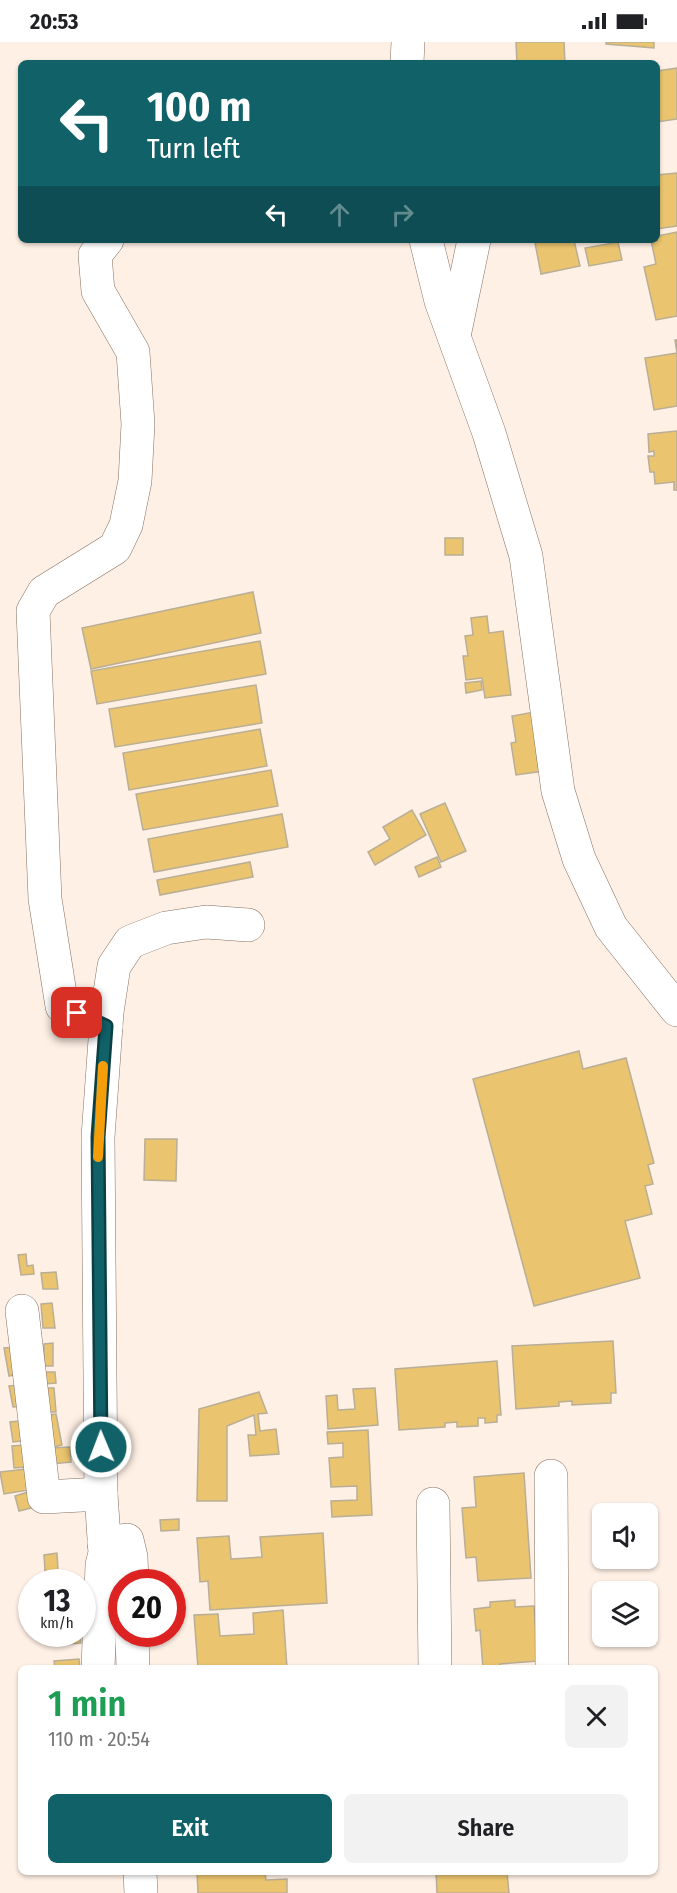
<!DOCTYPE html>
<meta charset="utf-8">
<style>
body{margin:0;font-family:"Fira Sans Condensed",sans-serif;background:#f2f2f2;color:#202124;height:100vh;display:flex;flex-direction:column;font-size:22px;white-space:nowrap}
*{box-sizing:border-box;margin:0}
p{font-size:20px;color:#757577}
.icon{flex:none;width:33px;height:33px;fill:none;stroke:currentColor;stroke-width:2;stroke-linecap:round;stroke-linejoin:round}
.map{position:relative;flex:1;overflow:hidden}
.sheet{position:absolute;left:18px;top:1623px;width:640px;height:210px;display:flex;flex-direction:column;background:#fff;border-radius:9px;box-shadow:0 2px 4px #0004}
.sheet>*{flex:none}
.hud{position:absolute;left:18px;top:18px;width:642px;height:183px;border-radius:9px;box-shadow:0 2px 4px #0004;background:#116168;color:#fff;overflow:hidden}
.controls{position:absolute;left:592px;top:1461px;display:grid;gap:12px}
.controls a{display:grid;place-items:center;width:66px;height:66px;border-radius:9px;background:#fff;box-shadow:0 2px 4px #0004;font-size:30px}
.speed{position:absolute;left:18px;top:1527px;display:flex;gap:12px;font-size:30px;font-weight:700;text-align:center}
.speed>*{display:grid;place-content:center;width:78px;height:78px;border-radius:50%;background:#fff;box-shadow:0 2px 4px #0004;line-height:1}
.speed small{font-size:15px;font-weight:400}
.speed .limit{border:9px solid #d22;background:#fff;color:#111}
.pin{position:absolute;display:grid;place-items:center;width:51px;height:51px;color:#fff;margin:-26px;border-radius:12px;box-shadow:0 3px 9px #0006}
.me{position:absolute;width:66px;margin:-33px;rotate:359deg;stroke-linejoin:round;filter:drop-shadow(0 0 4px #0008)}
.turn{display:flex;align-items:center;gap:21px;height:126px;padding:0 30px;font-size:27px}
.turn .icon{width:78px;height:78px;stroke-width:2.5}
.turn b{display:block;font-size:42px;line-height:51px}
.lanes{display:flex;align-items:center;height:57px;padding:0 30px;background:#0003;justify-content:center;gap:30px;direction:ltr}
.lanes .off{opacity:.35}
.round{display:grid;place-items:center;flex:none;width:63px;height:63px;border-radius:9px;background:#f2f2f2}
.headline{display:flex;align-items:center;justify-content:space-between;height:102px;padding:0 30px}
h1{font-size:36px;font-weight:600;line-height:45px;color:#1e9e55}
.button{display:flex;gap:12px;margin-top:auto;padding:12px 30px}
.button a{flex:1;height:69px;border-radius:9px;background:#116168;color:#fff;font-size:24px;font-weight:600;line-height:69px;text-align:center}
.button a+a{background:#f2f2f2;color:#202124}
.status{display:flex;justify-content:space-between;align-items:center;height:42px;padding:0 30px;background:#fff;direction:ltr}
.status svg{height:16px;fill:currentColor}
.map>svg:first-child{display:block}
.building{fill:#eac46e;stroke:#b9ae96;stroke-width:1.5}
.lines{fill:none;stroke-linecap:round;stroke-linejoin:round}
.minor-casing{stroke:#867060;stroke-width:34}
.minor{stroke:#fff;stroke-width:33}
.route-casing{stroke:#0b3f44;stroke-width:15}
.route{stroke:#116168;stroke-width:10}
.slow{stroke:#f59e0b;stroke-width:10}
</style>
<div class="status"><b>20:53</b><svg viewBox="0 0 49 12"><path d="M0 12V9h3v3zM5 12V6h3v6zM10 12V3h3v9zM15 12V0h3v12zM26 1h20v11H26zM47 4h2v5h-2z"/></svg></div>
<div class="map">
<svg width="677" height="1851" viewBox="0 0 677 1851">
<rect width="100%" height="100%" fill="#fff0e5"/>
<!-- building -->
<g class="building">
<polygon points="516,0 564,0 565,21 517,21"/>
<polygon points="606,0 654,0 654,6 606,2"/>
<polygon points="677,26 677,77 657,80 657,29"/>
<polygon points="677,131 677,184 657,187 657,133"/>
<polygon points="677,190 677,274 656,278 644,225 656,222 651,198 657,198 657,194"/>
<polygon points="547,198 574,198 580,224 541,232 535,201"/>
<polygon points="618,200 622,218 589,224 585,206"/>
<polygon points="675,298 677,298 677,364 654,368 645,316 677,311"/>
<polygon points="677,389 677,448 674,448 674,440 655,442 654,430 650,430 648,414 654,414 654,409 649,410 648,392"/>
<rect x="445" y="496" width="18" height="17"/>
<polygon points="253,550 261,591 91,627 82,586"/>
<polygon points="487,574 489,591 503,589 511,653 485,656 482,636 466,638 463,614 468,614 465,594 473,593 471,576"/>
<polygon points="260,599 266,632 97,662 91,629"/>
<polygon points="481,639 482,648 466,651 465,641"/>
<polygon points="256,643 262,681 115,705 109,667"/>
<polygon points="534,670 544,729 516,733 511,701 516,700 512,674"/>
<polygon points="260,687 267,724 129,748 123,711"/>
<polygon points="271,728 278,764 143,788 136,752"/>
<polygon points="445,761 466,809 441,820 420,772"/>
<polygon points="412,768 426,793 375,823 368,810 390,797 383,785"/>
<polygon points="282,772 288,805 154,830 148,797"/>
<polygon points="437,815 441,825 419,835 415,825"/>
<polygon points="250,820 253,835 160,853 157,838"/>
<polygon points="579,1009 583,1027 626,1016 654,1121 648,1123 653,1142 645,1144 652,1172 625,1179 640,1236 534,1264 473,1037"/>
<polygon points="145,1097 177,1097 176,1139 144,1138"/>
<polygon points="26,1212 27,1224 33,1223 34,1232 21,1233 18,1213"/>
<polygon points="56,1230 58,1247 43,1247 41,1231"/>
<polygon points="52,1261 55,1286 43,1286 41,1262"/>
<polygon points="613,1299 616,1351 611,1351 611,1361 572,1363 572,1359 559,1360 559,1364 516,1367 512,1304"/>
<polygon points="53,1301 53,1324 44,1324 44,1302"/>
<polygon points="15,1305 19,1332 9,1334 4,1306"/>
<polygon points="497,1319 501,1373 497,1373 497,1380 485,1381 485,1376 478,1376 478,1384 457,1385 457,1380 445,1381 445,1385 399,1388 395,1327"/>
<polygon points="44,1330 55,1330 56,1341 44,1342"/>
<polygon points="20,1343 24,1364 13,1365 9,1344"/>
<polygon points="44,1346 54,1346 56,1370 46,1370"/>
<polygon points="375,1346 378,1383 328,1387 326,1354 337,1353 338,1368 355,1367 353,1347"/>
<polygon points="259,1350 267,1371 258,1372 260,1389 276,1387 279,1412 250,1414 248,1393 256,1393 254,1373 227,1384 227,1459 197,1459 199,1367"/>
<polygon points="56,1372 62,1403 54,1405 48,1373"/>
<polygon points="19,1379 22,1399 13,1400 10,1380"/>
<polygon points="368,1388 372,1473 332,1475 331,1459 357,1458 357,1444 331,1445 329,1416 343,1415 343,1401 328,1402 327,1390"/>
<polygon points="24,1403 26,1425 14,1426 12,1404"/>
<polygon points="70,1405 71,1420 51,1422 49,1406"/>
<polygon points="26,1427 29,1448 4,1452 0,1430"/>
<polygon points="524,1431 531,1536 478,1539 476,1515 466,1516 462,1466 476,1465 474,1435"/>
<polygon points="31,1449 35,1465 19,1469 15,1454"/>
<polygon points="179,1477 179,1488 161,1489 160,1478"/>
<polygon points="323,1491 327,1561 210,1568 208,1539 200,1540 197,1496 229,1494 231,1517 262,1515 260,1495"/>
<polygon points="57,1511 58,1528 45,1529 44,1513"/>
<polygon points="515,1558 515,1565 534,1564 538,1619 500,1622 501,1626 483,1626 480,1588 476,1589 474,1567 490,1565 490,1560"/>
<polygon points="283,1568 287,1626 198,1626 194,1573 218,1572 220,1594 254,1592 253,1571"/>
<polygon points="57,1592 80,1592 81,1601 54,1603 53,1593"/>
<polygon points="79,1617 80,1626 55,1626 54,1619"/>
<polygon points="197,1830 265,1830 266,1838 287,1837 287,1851 198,1851"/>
<polygon points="436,1830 507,1830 509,1851 437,1851"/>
</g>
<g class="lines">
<defs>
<g id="minor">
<polyline points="407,21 408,0"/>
<polyline points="426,198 441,259 489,391 526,514 558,749 579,817 611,885 677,968"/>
<polyline points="454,294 474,198"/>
<polyline points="106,985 62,964 45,857 33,569 44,550 115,506 126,483 135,439 138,382 133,310 98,249 95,213 107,198"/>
<polyline points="22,1269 44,1455 101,1452"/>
<polyline points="551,1434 552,1626"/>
<polyline points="433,1462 435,1626"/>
<polyline points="104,1501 127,1498 131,1515 132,1540"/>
<polyline points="132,1592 133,1626"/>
<polyline points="98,1626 102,1523 105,1511 101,1452 98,1095 107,970 114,924 130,900 166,886 206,880 248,883"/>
<polyline points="140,1830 141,1851"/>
</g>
</defs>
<!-- minor casing -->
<use href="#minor" class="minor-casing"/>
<!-- minor -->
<use href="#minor" class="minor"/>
</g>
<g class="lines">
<defs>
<polyline id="route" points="77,971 106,984 98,1095 101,1405"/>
</defs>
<!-- route casing -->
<use href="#route" class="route-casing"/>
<!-- route -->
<use href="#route" class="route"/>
<!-- slow -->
<polyline class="slow" points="98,1115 103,1024"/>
</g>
</svg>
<div class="controls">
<a><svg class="icon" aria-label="sound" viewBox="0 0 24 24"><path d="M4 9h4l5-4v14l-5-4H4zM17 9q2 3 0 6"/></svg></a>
<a><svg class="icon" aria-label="layers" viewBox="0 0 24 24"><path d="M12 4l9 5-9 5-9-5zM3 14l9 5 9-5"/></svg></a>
</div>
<div class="speed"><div>13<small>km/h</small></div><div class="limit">20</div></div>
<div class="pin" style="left:77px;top:971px;background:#d93025"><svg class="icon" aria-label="arrive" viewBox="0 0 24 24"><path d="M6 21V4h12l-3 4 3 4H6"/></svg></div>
<svg class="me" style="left:101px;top:1405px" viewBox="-20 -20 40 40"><circle r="17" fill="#116168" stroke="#fff" stroke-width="3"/><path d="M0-11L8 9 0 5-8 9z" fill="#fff"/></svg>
<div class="hud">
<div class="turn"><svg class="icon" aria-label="left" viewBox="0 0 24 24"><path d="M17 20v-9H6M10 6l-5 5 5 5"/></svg><div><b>100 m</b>Turn left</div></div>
<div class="lanes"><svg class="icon" aria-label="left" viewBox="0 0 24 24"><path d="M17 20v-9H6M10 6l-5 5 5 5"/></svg><svg class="icon off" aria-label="ahead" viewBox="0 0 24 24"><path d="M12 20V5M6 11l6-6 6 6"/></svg><svg class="icon off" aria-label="right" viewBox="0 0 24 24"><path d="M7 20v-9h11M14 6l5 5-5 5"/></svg></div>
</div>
<section class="sheet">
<div class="headline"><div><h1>1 min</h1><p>110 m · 20:54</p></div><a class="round"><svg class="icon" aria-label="close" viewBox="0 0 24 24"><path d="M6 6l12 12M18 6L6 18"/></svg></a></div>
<div class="button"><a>Exit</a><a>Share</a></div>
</section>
</div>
